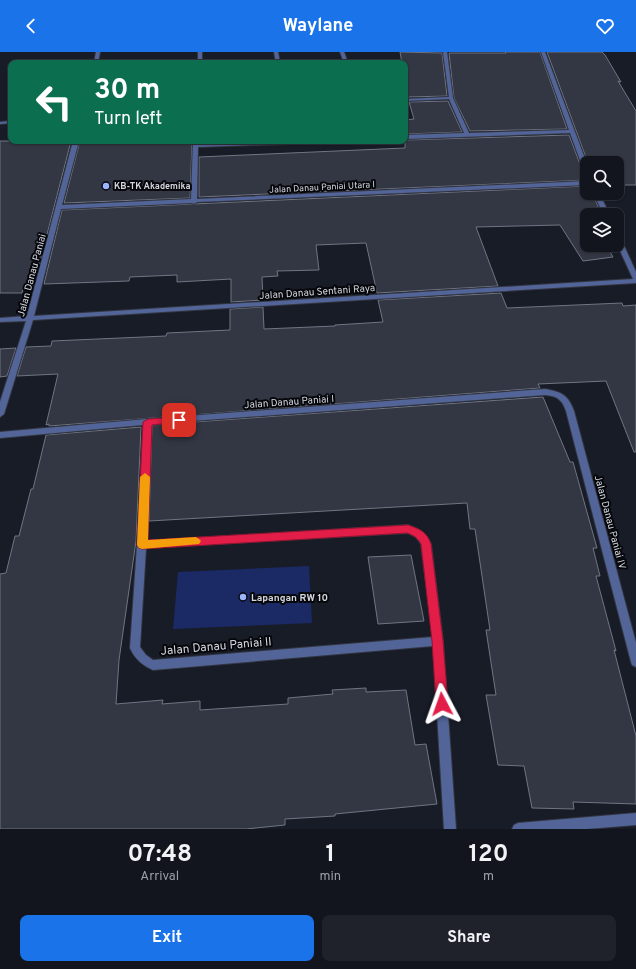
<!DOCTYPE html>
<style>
body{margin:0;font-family:Overpass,sans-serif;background:#1f222a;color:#f1f3f6;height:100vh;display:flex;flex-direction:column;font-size:15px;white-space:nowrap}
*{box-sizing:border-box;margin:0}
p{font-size:13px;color:#9c9fa4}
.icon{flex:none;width:22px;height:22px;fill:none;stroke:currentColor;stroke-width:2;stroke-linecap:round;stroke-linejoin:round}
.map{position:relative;height:777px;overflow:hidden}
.details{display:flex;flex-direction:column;background:#12151d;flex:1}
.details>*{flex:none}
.guide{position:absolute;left:8px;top:8px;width:400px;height:84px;border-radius:8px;box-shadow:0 1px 3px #0004,0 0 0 1px #31343b;background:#0b6e4f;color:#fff;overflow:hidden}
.buttons{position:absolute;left:580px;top:104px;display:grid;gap:8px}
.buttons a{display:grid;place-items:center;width:44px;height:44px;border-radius:8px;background:#12151d;box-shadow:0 1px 3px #0004,0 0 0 1px #31343b;font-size:20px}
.pin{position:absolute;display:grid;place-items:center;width:34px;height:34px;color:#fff;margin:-17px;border-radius:8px;box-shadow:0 2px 6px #0006}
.me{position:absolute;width:44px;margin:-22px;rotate:356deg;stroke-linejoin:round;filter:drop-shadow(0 0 3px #0008)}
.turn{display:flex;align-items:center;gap:14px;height:84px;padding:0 20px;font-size:18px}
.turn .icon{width:52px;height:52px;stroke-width:2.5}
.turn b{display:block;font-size:28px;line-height:34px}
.eta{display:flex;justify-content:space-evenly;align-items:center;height:68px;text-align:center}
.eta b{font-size:24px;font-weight:700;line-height:28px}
.action{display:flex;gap:8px;margin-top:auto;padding:8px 20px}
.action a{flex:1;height:46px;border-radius:8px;background:#1a73e8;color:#fff;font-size:16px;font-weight:700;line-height:46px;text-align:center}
.action a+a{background:#1f222a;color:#f1f3f6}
header{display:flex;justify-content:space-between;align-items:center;height:52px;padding:0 20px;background:#1a73e8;color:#fff;font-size:18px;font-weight:700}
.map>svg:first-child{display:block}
.green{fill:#1b2964}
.building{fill:#333743;stroke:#707583}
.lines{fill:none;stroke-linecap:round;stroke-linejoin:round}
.street-casing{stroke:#323641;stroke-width:2}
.street{fill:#536598;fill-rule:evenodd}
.route{fill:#e11d48;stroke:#92132f}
.slow{fill:#f59e0b}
.poi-dot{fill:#9bb5fd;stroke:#05070b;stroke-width:1.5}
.labels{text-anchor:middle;stroke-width:4;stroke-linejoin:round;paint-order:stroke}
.far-poi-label{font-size:9px;font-weight:bold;fill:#d4d7df;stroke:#05070b;text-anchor:start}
.far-street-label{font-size:9px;fill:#d4d7df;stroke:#05070b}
.street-label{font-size:10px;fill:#d4d7df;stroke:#05070b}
.poi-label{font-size:10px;font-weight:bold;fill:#d4d7df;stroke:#05070b;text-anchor:start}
.near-street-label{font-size:12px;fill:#d4d7df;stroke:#05070b}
</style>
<header><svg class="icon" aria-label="back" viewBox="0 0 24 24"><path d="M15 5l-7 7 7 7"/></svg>Waylane<svg class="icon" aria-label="heart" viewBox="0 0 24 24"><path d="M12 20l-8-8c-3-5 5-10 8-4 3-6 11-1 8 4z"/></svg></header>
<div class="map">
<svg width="636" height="777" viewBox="0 0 636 777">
<rect width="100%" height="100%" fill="#181c27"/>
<!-- green -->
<polygon class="green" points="309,514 312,571 173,577 178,520"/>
<!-- building -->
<g class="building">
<polygon points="400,0 442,1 447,44 408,45 405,28 405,11 402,11"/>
<polygon points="505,0 540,0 567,77 470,79 454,46 449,1 506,1"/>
<polygon points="547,0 602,0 605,3 621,30 618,29 636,59 636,133 617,133 617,111 588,111"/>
<polygon points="448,49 462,80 405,82 405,68 414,67 409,50"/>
<polygon points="569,83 583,120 587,122 587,128 199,145 199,105 405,96 405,88"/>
<polygon points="0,89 71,89 34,233 24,233 22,241 0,241"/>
<polygon points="80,89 192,89 190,146 64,151"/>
<polygon points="587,134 587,141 592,141 602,163 587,163 587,193 606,193 613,205 583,209 560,173 476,175 498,234 377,241 366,191 316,193 319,218 277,219 278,224 262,225 263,248 231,250 231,227 177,230 177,223 130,225 129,229 44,232 62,158"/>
<polygon points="501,241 507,256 622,251 623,254 636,253 636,400 634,400 606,329 538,332 540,336 49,374 49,372 46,373 58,322 17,324 26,295 51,294 52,289 166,284 167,281 230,278 230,257 263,255 264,277 335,274 335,273 383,270 378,248"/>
<polygon points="16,296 7,324 0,325 0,297"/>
<polygon points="543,345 570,410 573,410 597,496 593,496 600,524 596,524 616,599 614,598 636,684 636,752 573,750 574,757 532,756 524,714 498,713 486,643 496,643 486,578 490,578 475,477 470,477 467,451 149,469 152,373"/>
<polygon points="141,375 136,489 119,608 116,652 163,648 162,652 200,649 200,658 288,652 288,646 333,642 332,638 366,636 366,640 406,638 415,693 426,692 437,752 335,762 335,764 285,767 285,773 246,777 0,777 0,522 6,521 15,484 19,484 31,437 33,437 46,383"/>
<polygon points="411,503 424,569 378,572 368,505"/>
</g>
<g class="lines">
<defs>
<g id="street">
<polygon points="96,0 100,0 98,11 94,11"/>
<rect x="198" y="0" width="4" height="11"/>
<polygon points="274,0 278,0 280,11 276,11"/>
<polygon points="340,0 344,0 348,11 344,11"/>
<polygon points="443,0 447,0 453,46 469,81 569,78 541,0 545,0 587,112 587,121 584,119 570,81 405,87 405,83 464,81 449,47 405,49 405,47 449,45"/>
<polygon points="11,69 11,71 0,72 0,70"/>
<polygon points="73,89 79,89 62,153 191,147 193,89 199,89 198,92 282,89 322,89 319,91 198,95 197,147 587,129 587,133 197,150 194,152 192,151 61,157 34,264 633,227 617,192 617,183 620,185 636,220 636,231 33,268 4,362 0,365 0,350 26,269 0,270 0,266 27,264"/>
<polygon points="593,141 599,141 610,163 604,163"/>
<path d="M545,337C562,340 568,343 574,359L636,591V615L632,613L631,610L566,359C562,347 557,344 545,343L151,372L147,489L408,473C419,477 425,481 431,492L443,589L456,777H444L433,594L153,618C142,613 135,607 130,596L137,493L143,373L0,386V380L147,367ZM408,481L416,485L421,492L433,585L153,608L146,603L140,595L146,496Z"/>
<polygon points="636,761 636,773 587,777 512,777 514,773 518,771"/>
</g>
</defs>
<!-- street casing -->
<use href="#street" class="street-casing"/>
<!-- street -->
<use href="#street" class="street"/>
</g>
<!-- route -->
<path class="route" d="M179,365L184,368L182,370L152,373L148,488L408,473C420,477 427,480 431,492L443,589L448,652L446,656L442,658L437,656L436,652L432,589L421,492C418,486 413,483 407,481L142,497L139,496L137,493L143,370L148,367Z"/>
<!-- slow -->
<polygon class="slow" points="145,421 150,425 148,488 196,485 199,487 201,489 199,492 142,497 139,496 137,493 140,425"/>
<!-- markers -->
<g class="poi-dot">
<circle cx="106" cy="134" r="4"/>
<circle cx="243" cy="545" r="4"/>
</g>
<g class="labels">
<!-- far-poi labels -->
<g class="far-poi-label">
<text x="114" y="137">KB-TK Akademika</text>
</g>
<!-- far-street labels -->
<g class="far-street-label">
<text transform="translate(322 135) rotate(-3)" y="3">Jalan Danau Paniai Utara I</text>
</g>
<!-- street labels -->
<g class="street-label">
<text transform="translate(31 223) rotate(-75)" y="4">Jalan Danau Paniai</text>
<text transform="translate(317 239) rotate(-4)" y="4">Jalan Danau Sentani Raya</text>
<text transform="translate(289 349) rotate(-4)" y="4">Jalan Danau Paniai I</text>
<text transform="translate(611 470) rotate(75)" y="4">Jalan Danau Paniai IV</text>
</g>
<!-- poi labels -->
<g class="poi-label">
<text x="251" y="549">Lapangan RW 10</text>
</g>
<!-- near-street labels -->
<g class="near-street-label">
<text transform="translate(216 594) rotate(-5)" y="4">Jalan Danau Paniai II</text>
</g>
</g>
</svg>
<div class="buttons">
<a><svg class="icon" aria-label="search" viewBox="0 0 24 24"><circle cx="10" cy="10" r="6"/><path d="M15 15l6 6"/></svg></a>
<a><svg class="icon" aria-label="layers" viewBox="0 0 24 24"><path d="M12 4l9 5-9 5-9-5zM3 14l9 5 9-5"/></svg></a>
</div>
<div class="pin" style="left:179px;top:368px;background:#d93025"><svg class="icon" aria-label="arrive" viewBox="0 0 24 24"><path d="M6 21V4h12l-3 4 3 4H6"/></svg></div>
<svg class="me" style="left:442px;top:652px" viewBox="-20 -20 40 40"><path d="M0-17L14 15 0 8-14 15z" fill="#e11d48" stroke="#fff" stroke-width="4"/></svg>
<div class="guide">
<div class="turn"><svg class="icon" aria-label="left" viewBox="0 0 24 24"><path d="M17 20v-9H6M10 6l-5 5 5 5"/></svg><div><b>30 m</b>Turn left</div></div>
</div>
</div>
<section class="details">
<div class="eta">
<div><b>07:48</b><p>Arrival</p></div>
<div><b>1</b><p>min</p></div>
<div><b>120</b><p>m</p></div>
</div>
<div class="action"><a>Exit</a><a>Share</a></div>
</section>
